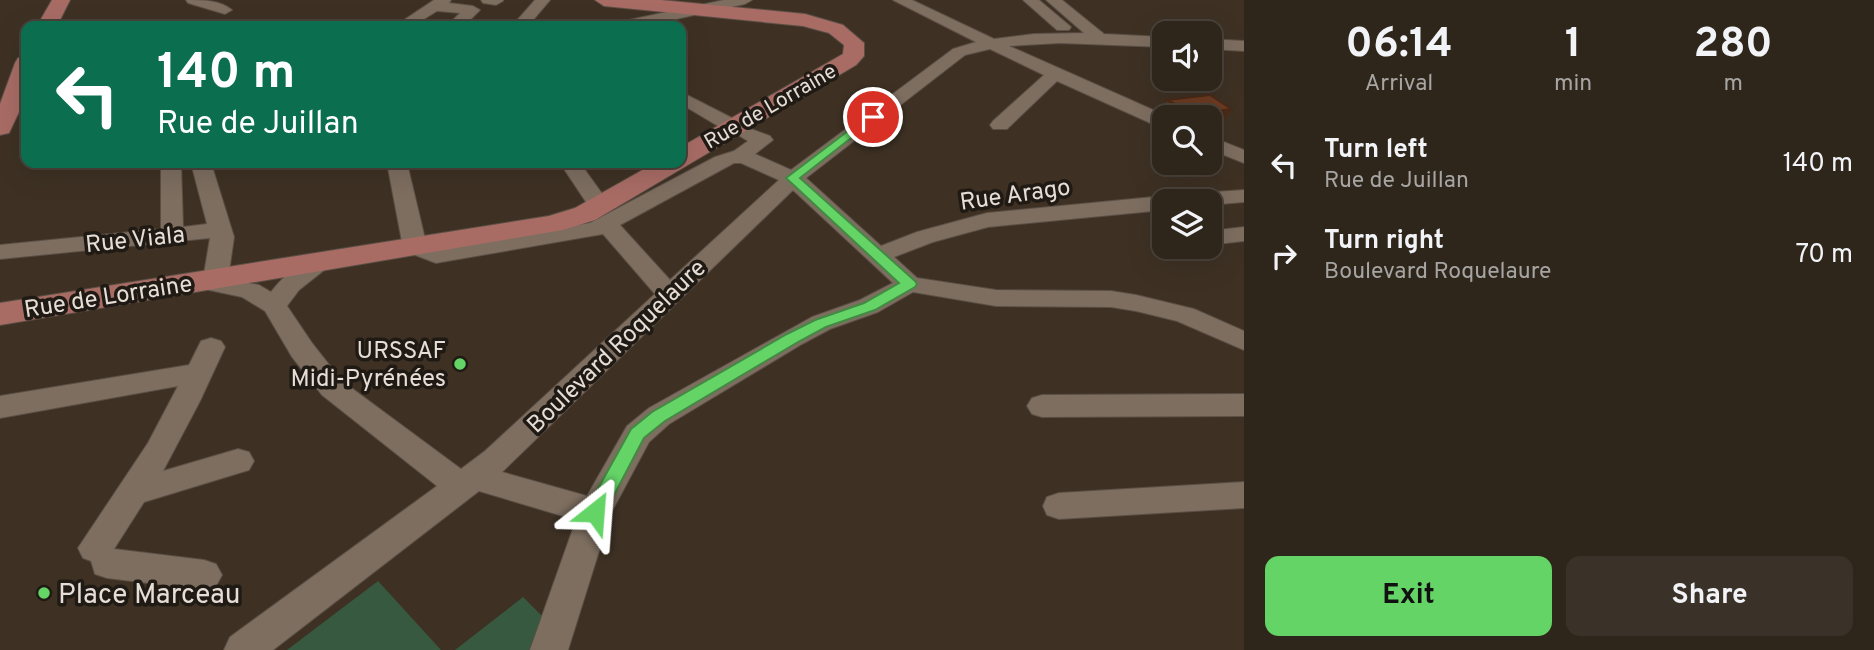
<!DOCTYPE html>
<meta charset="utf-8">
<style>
body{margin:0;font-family:Overpass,sans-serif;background:#3a3128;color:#f1f3f6;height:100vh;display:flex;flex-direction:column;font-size:26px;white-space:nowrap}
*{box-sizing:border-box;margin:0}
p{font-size:23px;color:#a7a5a3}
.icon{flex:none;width:38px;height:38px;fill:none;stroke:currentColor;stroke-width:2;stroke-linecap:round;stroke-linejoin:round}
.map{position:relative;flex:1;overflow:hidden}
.side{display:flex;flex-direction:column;background:#2e251b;width:630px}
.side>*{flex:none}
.guide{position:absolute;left:21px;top:21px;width:665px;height:147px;border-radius:14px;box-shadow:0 7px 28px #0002,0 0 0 2px #49423a;background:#0b6e4f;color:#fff;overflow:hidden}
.tools{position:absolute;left:1152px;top:21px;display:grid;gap:14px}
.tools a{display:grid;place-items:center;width:70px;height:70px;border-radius:14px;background:#2e251b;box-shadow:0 7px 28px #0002,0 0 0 2px #49423a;font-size:35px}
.pin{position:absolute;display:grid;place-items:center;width:60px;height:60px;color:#fff;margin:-30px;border:4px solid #fff;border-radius:50%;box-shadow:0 2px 7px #0007}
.me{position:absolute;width:77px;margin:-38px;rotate:28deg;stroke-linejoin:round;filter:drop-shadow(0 0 5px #0008)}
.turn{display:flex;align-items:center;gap:24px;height:147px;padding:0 21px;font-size:32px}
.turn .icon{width:91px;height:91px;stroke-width:2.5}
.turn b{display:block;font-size:49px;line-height:60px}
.eta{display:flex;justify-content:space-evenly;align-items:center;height:119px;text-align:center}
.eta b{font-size:42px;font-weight:700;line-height:49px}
.button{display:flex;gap:14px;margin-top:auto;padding:14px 21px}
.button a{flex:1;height:80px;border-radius:14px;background:#65d467;color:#111;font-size:28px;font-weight:700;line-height:80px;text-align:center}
.button a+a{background:#3a3128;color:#f1f3f6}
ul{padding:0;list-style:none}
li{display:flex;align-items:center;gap:21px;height:91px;padding:0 21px}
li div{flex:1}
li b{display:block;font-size:26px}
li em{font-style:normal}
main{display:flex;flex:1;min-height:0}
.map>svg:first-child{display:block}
.green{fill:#365940}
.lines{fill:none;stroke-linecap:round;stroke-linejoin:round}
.minor-casing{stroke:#5b4f45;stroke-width:2}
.major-casing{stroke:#5b4f45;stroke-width:2}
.minor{fill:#7d6e60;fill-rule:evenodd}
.major{fill:#a86c65;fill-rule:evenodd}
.wall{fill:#5e341d}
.shaded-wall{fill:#4c2a18}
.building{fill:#6d3c22;stroke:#4c2a18;stroke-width:2}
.route{fill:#65d467;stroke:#428a43;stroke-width:2}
.poi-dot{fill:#65d467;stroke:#201a14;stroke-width:2.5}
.labels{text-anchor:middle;stroke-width:7;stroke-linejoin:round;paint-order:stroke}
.far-street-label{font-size:21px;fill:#e6ddd6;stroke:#201a14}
.street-label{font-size:24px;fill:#e6ddd6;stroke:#201a14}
.poi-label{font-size:24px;fill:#e6ddd6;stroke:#201a14;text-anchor:end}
.near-poi-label{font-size:28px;fill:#e6ddd6;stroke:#201a14;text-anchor:start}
</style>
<main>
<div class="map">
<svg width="1244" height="650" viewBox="0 0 1244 650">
<rect width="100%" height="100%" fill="#3e3124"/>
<!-- green -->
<g class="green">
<polygon points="378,581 441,650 287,650"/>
<polygon points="523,597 545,619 532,650 455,650"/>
</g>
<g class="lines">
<defs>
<g id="minor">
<path d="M186,0C202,0 220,0 232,10L225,14L188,3Z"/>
<polygon points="434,0 451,0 449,3 473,6 480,10 464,26 447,26 460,13 437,11 413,26 395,26"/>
<polygon points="481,0 503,0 503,1 496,5 483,3"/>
<polygon points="535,0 550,0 528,26 512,26"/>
<polygon points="724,0 752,0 745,4 644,26 616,26 624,21"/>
<path d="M893,0H912L994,39L1034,34L1084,33L1046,0H1062L1104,34L1164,37V47L1060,43L1009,46L1169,117H1164V128L1157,126L1057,81L1007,129H993L990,125L993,121L1044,75L990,49L965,55L806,178L881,246L917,232L987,213L1164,196L1173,201L1176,196L1184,194L1244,190V202L1209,205V201H1164V210L988,227L933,242L894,257L917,278L996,290L1111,291L1136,295L1194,309L1244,331V350L1177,321L1136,311L1111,307L996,306L913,292L878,312L830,329L802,344L669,424L649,442L611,513L568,650H530L576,520L479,491L273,650H224L230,637L437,486L322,395L292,357L265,311L242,297L190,286L187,281L190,276L204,274L210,238L0,259V245L161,229V163H181L183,227L207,224L191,163H211L234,237L228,279L259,285L271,292C284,276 307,251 328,257L332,262L328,267L299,290L287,306L312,343L342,381L461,469L485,451L655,294L603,234L436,263L407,252L403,247L387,163H407L426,243L438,248L590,223L715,157L734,151L748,141L733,132L743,126L770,136L773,140L755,154L791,170L953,49L976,42ZM734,163H741L779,180L670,280L620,225ZM793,190L893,283L860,300L812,317L649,408L627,426L587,496L502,472Z"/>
<polygon points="1023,0 1039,0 1071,27 1069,30 1057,30"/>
<polygon points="1209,39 1244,41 1244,51 1209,49"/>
<polygon points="681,92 732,118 734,122 725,128 718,126 681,104"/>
<polygon points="1209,136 1244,150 1244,163 1209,149"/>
<polygon points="560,163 580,163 611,206 608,211 592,211"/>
<polygon points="1164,218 1164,237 1156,235 1153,230 1156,220"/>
<polygon points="1244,227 1244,241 1209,245 1209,231"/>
<polygon points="211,338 221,341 225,347 200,401 163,471 238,449 249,452 254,461 249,470 144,502 114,549 204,560 216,564 222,575 216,586 204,590 107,578 95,574 91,561 83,558 78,548 148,443 178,386 0,418 0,396 189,365 201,341"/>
<polygon points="1244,394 1244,416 1042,417 1032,414 1027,406 1032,398 1042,395"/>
<polygon points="1244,482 1244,508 1059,519 1047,515 1043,506 1047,497 1059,493"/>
</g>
<g id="major">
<polygon points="52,0 70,0 57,26 37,26"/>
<polygon points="595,0 661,0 805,14 843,25 864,43 864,56 856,65 595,220 563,230 0,325 0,303 549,216 575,208 655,163 681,163 681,147 843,54 844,45 829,33 803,26 604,6"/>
<polygon points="26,57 26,97 9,133 0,135 0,104 15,63 18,58"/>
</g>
</defs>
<!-- minor casing -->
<use href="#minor" class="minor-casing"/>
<!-- major casing -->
<use href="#major" class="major-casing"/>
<!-- minor -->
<use href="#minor" class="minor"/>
<!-- major -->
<use href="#major" class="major"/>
</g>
<!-- wall -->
<polygon class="wall" points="1167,100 1231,109 1225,121 1209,123 1209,117 1168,117 1169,115 1162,111"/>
<!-- shaded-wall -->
<polygon class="shaded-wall" points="1231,109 1225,121 1209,123 1209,117 1185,117 1186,115"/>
<!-- building -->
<g class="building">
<polygon points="462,23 470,26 449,26"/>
<polygon points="1210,95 1231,109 1186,115 1172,108 1177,105 1167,100"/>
</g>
<!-- route -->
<polygon class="route" points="869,115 878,117 800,178 915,281 917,284 915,287 875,310 826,327 798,342 665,421 644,438 602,518 595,520 588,518 585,512 631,429 652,412 787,334 815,320 864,303 899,283 786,178"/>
<!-- markers -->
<g class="poi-dot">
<circle cx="460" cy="364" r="7"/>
<circle cx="44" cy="593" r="7"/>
</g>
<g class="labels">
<!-- far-street labels -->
<g class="far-street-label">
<text transform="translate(770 106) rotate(-30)" y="7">Rue de Lorraine</text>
</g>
<!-- street labels -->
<g class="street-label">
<text transform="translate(1015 194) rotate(-8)" y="8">Rue Arago</text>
<text transform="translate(135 239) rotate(-6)" y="8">Rue Viala</text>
<text transform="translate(108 296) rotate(-9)" y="8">Rue de Lorraine</text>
<text transform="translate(616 346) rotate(-44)" y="8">Boulevard Roquelaure</text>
</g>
<!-- poi labels -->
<g class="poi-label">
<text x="446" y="358">URSSAF<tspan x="446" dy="28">Midi-Pyrénées</tspan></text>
</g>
<!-- near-poi labels -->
<g class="near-poi-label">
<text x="58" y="603">Place Marceau</text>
</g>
</g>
</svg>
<div class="tools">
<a><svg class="icon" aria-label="sound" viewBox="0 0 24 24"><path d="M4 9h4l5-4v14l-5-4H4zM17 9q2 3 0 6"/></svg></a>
<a><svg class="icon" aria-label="search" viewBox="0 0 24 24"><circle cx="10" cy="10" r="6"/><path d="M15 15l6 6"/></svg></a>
<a><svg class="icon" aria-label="layers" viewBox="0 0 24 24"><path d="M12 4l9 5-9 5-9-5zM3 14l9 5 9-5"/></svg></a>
</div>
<div class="pin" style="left:873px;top:117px;background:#d93025"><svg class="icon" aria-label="arrive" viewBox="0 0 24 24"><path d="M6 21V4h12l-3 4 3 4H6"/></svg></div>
<svg class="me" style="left:595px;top:512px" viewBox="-20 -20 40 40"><path d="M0-17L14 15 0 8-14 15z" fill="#65d467" stroke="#fff" stroke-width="4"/></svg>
<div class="guide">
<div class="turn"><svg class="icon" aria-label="left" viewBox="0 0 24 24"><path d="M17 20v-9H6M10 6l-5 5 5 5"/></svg><div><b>140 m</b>Rue de Juillan</div></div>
</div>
</div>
<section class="side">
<div class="eta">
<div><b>06:14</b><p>Arrival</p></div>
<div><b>1</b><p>min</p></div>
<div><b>280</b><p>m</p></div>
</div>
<ul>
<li><svg class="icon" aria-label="left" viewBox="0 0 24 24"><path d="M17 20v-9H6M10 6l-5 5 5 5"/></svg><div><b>Turn left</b><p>Rue de Juillan</p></div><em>140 m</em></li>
<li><svg class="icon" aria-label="right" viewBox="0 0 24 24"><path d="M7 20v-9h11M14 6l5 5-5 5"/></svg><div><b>Turn right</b><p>Boulevard Roquelaure</p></div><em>70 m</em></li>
</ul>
<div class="button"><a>Exit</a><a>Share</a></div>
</section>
</main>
